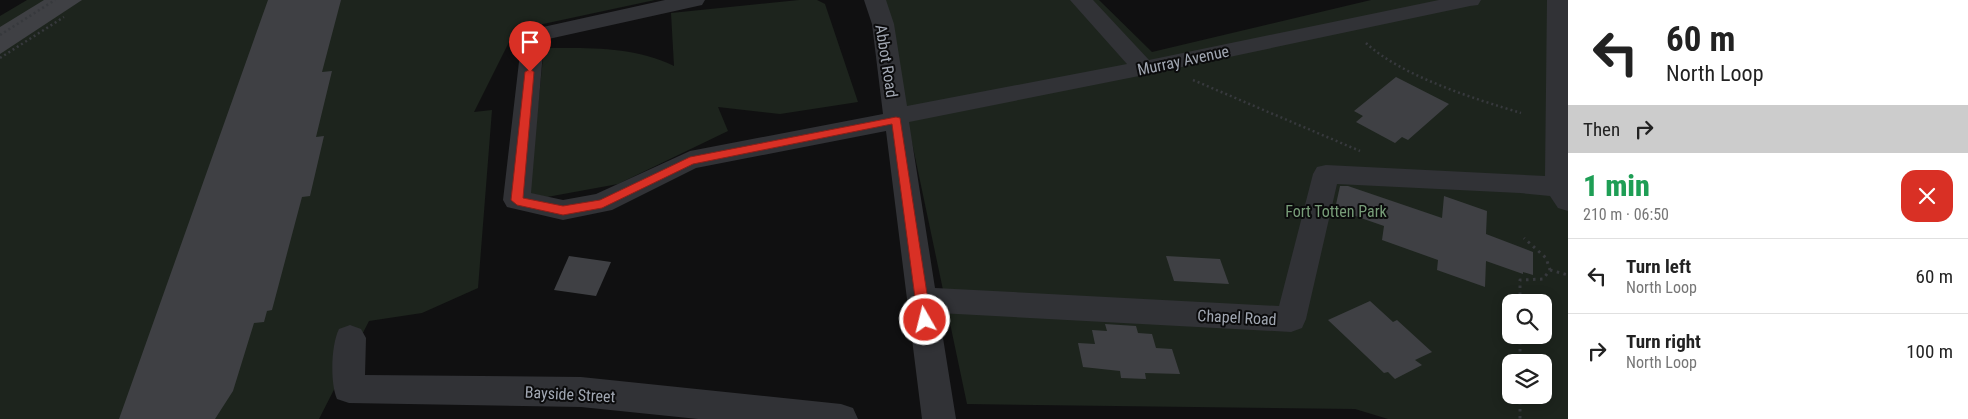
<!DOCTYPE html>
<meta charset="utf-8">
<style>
body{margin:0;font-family:"Roboto Condensed",sans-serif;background:#f2f2f2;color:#222;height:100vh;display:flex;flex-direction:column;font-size:19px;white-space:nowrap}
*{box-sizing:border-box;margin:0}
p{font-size:16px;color:#767676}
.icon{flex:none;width:28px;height:28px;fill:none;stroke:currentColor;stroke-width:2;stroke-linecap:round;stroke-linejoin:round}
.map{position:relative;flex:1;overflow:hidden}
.panel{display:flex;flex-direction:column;background:#fff;width:400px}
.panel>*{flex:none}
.guide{background:#fff;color:#222;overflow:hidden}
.tools{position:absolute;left:1502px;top:294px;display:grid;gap:10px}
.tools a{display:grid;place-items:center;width:50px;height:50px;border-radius:10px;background:#fff;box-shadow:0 2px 12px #0003;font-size:25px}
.pin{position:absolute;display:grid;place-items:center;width:42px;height:42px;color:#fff;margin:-51px -21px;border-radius:50% 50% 50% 0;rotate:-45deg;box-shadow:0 0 5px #0007}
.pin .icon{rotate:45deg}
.me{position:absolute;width:55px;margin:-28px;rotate:352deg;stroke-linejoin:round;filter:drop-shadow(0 0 4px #0008)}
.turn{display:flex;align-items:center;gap:18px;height:105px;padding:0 15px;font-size:22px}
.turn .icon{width:65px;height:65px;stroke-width:2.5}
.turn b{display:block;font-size:35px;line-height:42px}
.then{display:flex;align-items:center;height:48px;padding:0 15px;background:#0003;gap:10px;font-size:19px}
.round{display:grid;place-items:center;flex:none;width:52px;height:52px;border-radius:15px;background:#f2f2f2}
.head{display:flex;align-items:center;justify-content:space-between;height:85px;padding:0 15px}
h1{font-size:30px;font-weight:800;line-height:38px;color:#1e9e55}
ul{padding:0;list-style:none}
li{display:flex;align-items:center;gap:15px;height:75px;padding:0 15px;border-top:1px solid #e0e0e0}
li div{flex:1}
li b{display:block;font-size:19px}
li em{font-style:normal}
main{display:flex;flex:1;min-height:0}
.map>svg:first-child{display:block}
.green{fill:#1d241d;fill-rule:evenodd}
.building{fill:#3f4044}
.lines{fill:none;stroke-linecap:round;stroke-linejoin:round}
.path-far1{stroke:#37393d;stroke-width:2.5;stroke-dasharray:2 3;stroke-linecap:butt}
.path{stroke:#37393d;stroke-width:3;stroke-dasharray:2.5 4.5;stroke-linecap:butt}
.minor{fill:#313236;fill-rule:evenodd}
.route{fill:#d93025;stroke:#8d1f18}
.labels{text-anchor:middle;stroke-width:4;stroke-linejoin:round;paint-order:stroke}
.street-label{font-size:16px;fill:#a1a7b2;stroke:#0b0b0c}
.park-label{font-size:16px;fill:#789d79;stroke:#0b0b0c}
</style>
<main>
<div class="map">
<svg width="1568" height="419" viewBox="0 0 1568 419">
<rect width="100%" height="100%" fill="#101011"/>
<!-- green -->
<g class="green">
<polygon points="27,0 655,0 515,30 474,112 492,110 478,288 422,313 369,321 319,419 0,419 0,16"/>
<path d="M799,0H817L825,4L858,102L780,114L718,107L728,131L618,184L547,197L529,193L544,48C587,48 634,46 674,66L671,13Z"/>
<path d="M882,0H1099L1152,52L1371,0H1568V419H1388L1355,409L967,404ZM1511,302H1544V335H1511ZM1511,362H1544V395H1511Z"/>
</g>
<!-- building -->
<g class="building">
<polygon points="44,0 82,0 0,54 0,27"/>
<polygon points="268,0 341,0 322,72 332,71 316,137 324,136 310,196 302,197 272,310 267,311 264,322 254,323 233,391 215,419 119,419"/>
<polygon points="1396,77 1449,104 1408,140 1402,137 1395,143 1356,122 1363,116 1354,111"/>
<polygon points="1340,186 1348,186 1442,218 1444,196 1487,211 1486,234 1533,252 1533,275 1523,272 1523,274 1486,261 1485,287 1437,270 1438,260 1382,240 1384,226 1335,209"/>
<polygon points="569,256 611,262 596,296 554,290"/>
<polygon points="1166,256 1220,259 1229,284 1174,281"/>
<polygon points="1370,301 1393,322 1397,320 1432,352 1415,360 1422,365 1395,379 1388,372 1384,373 1328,320"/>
<polygon points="1105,324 1136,326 1138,333 1152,334 1156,348 1172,349 1180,374 1145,373 1146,379 1121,378 1120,371 1083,367 1078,343 1095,344 1092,330 1107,331"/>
</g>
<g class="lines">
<!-- path-far1 -->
<g class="path-far1">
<polyline points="0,35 55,0"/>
<path d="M1366,43C1401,76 1475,99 1521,113"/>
<polyline points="0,58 64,17"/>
<polyline points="1193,80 1360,151"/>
</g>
<!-- path -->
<g class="path">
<polyline points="1550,270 1568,275"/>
<polyline points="1520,302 1520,280 1543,279 1550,270 1546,258 1524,238"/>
<polyline points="1520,335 1520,362"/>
<polyline points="1520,395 1520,419"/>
</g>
<!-- minor -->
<g class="minor">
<polygon points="665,0 705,0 702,5 544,40 531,193 563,200 596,194 690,151 883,114 872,24 864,0 886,0 894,24 907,106 1127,64 1070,0 1093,0 1149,60 1439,0 1481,0 1478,5 1470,6 1144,75 909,122 935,288 1279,306 1313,174 1317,167 1326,165 1545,176 1547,0 1568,0 1568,211 1558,208 1550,196 1520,193 1337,184 1306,319 1302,328 1291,332 939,313 956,419 922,419 886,131 696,168 612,210 563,220 507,207 503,200 522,36 525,31"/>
<path d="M350,325L361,329L366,338L365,375L581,377L841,404L853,408L858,419H698L581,407L349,403L337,399C330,383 331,345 339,329Z"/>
</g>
</g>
<!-- route -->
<polygon class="route" points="530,69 534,72 523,198 563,206 600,200 690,157 896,117 900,118 931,320 929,324 925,325 920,324 918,320 892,124 693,164 602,208 563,215 517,205 511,200 525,72"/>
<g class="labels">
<!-- street labels -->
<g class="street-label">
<text transform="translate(1183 60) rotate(-12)" y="6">Murray Avenue</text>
<text transform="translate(887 61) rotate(81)" y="6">Abbot Road</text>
<text transform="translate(1237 317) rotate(3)" y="6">Chapel Road</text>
<text transform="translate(570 394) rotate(3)" y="6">Bayside Street</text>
</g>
<!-- park labels -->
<g class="park-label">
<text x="1336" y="217">Fort Totten Park</text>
</g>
</g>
</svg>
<div class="tools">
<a><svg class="icon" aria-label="search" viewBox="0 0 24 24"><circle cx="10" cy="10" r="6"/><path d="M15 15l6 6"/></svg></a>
<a><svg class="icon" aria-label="layers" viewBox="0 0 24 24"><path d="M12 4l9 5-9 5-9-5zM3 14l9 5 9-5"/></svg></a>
</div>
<div class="pin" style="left:530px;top:72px;background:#d93025"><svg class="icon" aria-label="arrive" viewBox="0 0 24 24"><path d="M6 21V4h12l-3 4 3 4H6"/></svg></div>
<svg class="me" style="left:925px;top:320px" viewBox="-20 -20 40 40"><circle r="17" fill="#d93025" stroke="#fff" stroke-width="3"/><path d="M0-11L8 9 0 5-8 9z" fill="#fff"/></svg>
</div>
<section class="panel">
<div class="guide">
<div class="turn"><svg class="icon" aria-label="left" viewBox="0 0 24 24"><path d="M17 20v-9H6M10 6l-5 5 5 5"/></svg><div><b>60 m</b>North Loop</div></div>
<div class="then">Then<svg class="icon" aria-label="right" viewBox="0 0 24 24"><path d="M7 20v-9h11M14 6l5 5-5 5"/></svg></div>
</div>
<div class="head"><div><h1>1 min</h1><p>210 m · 06:50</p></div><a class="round" style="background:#d93025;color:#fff"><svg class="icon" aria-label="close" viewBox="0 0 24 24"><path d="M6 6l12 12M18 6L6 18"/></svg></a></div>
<ul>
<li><svg class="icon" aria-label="left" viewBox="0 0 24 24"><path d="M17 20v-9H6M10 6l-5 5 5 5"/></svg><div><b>Turn left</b><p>North Loop</p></div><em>60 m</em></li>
<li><svg class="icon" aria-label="right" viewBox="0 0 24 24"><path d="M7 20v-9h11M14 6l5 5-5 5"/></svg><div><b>Turn right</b><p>North Loop</p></div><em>100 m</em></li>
</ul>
</section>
</main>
